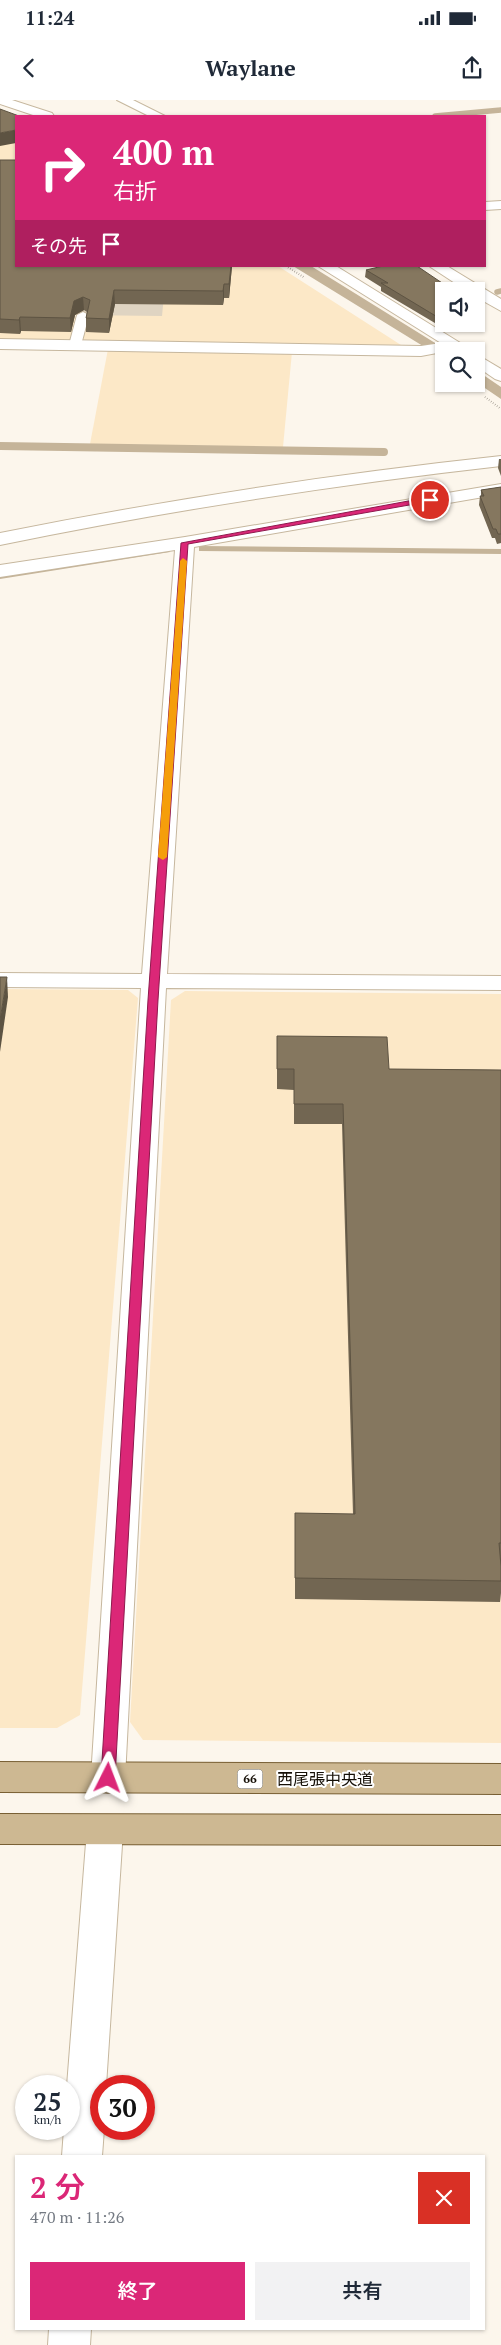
<!DOCTYPE html>
<html lang="ja">
<meta charset="utf-8">
<style>
body{margin:0;font-family:"PT Serif","Noto Sans JP",serif;background:#f2f2f3;color:#1f2937;height:100vh;display:flex;flex-direction:column;font-size:19px;white-space:nowrap}
*{box-sizing:border-box;margin:0}
p{font-size:16px;color:#747a83}
.icon{flex:none;width:28px;height:28px;fill:none;stroke:currentColor;stroke-width:2;stroke-linecap:round;stroke-linejoin:round}
.map{position:relative;flex:1;overflow:hidden}
.panel{position:absolute;left:15px;top:2055px;width:470px;height:175px;display:flex;flex-direction:column;background:#fff;border-radius:0px;box-shadow:0 1px 4px #0004}
.panel>*{flex:none}
.hud{position:absolute;left:15px;top:15px;width:471px;height:152px;border-radius:0px;box-shadow:0 1px 4px #0004;background:#db2777;color:#fff;overflow:hidden}
.fabs{position:absolute;left:435px;top:182px;display:grid;gap:10px}
.fabs a{display:grid;place-items:center;width:50px;height:50px;border-radius:0px;background:#fff;box-shadow:0 1px 4px #0004;font-size:25px}
.speed{position:absolute;left:15px;top:1975px;display:flex;gap:10px;font-size:25px;font-weight:700;text-align:center}
.speed>*{display:grid;place-content:center;width:65px;height:65px;border-radius:50%;background:#fff;box-shadow:0 1px 4px #0004;line-height:1}
.speed small{font-size:12px;font-weight:400}
.speed .limit{border:8px solid #d22;background:#fff;color:#111}
.pin{position:absolute;display:grid;place-items:center;width:42px;height:42px;color:#fff;margin:-21px;border:2px solid #fff;border-radius:50%;box-shadow:0 1px 5px #0007}
.me{position:absolute;width:55px;margin:-28px;rotate:3deg;stroke-linejoin:round;filter:drop-shadow(0 0 4px #0008)}
.turn{display:flex;align-items:center;gap:18px;height:105px;padding:0 15px;font-size:22px}
.turn .icon{width:65px;height:65px;stroke-width:2.5}
.turn b{display:block;font-size:35px;line-height:42px}
.then{display:flex;align-items:center;height:48px;padding:0 15px;background:#0003;gap:10px;font-size:19px}
.round{display:grid;place-items:center;flex:none;width:52px;height:52px;border-radius:0px;background:#f2f2f3}
.overview{display:flex;align-items:center;justify-content:space-between;height:85px;padding:0 15px}
h1{font-size:30px;font-weight:600;line-height:38px;color:#db2777}
.primary-button{display:flex;gap:10px;margin-top:auto;padding:10px 15px}
.primary-button a{flex:1;height:58px;border-radius:0px;background:#db2777;color:#fff;font-size:20px;font-weight:600;line-height:58px;text-align:center}
.primary-button a+a{background:#f2f2f3;color:#1f2937}
.status{display:flex;justify-content:space-between;align-items:center;height:35px;padding:0 25px;background:#fff;direction:ltr}
.status svg{height:14px;fill:currentColor}
header{display:flex;justify-content:space-between;align-items:center;height:65px;padding:0 15px;background:#fff;font-size:22px;font-weight:600}
.map>svg:first-child{display:block}
.built{fill:#fce8c7}
.green{fill:#dfd4c2}
.water{fill:#c5b499}
.lines{fill:none;stroke-linecap:round;stroke-linejoin:round}
.stream-far1{stroke:#c5b499;stroke-width:5.5}
.stream{stroke:#c5b499;stroke-width:8}
.service-casing{stroke:#c6b79e;stroke-width:2}
.minor-casing{stroke:#c6b79e;stroke-width:2}
.primary-casing{stroke:#785f33;stroke-width:2}
.path{stroke:#807a70;stroke-width:2;stroke-dasharray:0.5 2;stroke-linecap:butt}
.service{fill:#fff;fill-rule:evenodd}
.minor{fill:#fff;fill-rule:evenodd}
.primary{fill:#cdb892;fill-rule:evenodd}
.wall{fill:#726652}
.shaded-wall{fill:#5d5342}
.building{fill:#85775f;stroke:#5d5342}
.route{fill:#db2777;stroke:#8e194d}
.slow{fill:#f59e0b}
.labels{text-anchor:middle;stroke-width:4;stroke-linejoin:round;paint-order:stroke}
.shield{fill:#fff;stroke:#5c5851;stroke-width:1}
.shield-label{font-size:12px;font-weight:bold;fill:#161007}
.near-street-label{font-size:16px;fill:#161007;stroke:#fff}
</style>
<div class="status"><b>11:24</b><svg viewBox="0 0 49 12"><path d="M0 12V9h3v3zM5 12V6h3v6zM10 12V3h3v9zM15 12V0h3v12zM26 1h20v11H26zM47 4h2v5h-2z"/></svg></div>
<header><svg class="icon" aria-label="back" viewBox="0 0 24 24"><path d="M15 5l-7 7 7 7"/></svg>Waylane<svg class="icon" aria-label="share" viewBox="0 0 24 24"><path d="M12 15V3M7 8l5-5 5 5M5 13v7h14v-7"/></svg></header>
<div class="map">
<svg width="501" height="2245" viewBox="0 0 501 2245">
<rect width="100%" height="100%" fill="#fcf6ec"/>
<!-- built -->
<g class="built">
<polygon points="0,16 16,22 16,166 278,166 401,245 83,241 88,215 81,184 71,241 0,239"/>
<polygon points="108,249 292,252 283,347 90,344"/>
<polygon points="0,889 128,890 138,898 80,1615 57,1628 0,1628"/>
<polygon points="185,891 501,894 501,1643 143,1640 130,1622 171,900"/>
</g>
<!-- green -->
<polygon class="green" points="81,184 165,184 162,216 76,215"/>
<!-- water -->
<g class="water">
<polygon points="293,166 311,166 448,251 444,251 444,259"/>
<polygon points="476,270 501,287 501,299 476,282"/>
<polygon points="199,446 501,449 501,454 199,451"/>
<polygon points="168,449 170,452 0,479 0,476"/>
</g>
<g class="lines">
<!-- stream-far1 -->
<g class="stream-far1">
<polyline points="435,16 501,10"/>
<polyline points="497,192 501,191"/>
</g>
<!-- stream -->
<polyline class="stream" points="0,346 384,352"/>
<defs>
<polygon id="service" points="83,212 89,215 81,245 75,248 71,247 69,245 77,215"/>
<g id="minor">
<polygon points="0,0 12,0 52,13 54,16 36,16 0,4"/>
<polygon points="117,0 133,0 165,16 149,16"/>
<polygon points="501,101 501,109 485,110 485,102"/>
<polygon points="318,166 336,166 470,249 468,251 453,250 421,256 0,249 0,239 421,246 441,243"/>
<polygon points="429,166 447,166 501,199 501,211 476,197 476,191 467,191"/>
<polygon points="476,254 501,269 501,281 495,279 476,266"/>
<path d="M501,356V366C333,385 166,411 0,445V433C166,400 333,374 501,356Z"/>
<polygon points="501,384 501,394 194,447 167,874 501,876 501,890 166,888 125,1678 120,1688 108,1693 96,1688 91,1678 141,888 0,887 0,873 142,874 175,450 0,477 0,465 185,437"/>
<polygon points="105,1715 118,1719 123,1730 106,1986 101,1986 101,2029 104,2029 102,2056 62,2056 64,2029 69,2029 67,1986 87,1730 92,1719"/>
<polygon points="49,2229 91,2229 90,2245 48,2245"/>
</g>
<g id="primary">
<polygon points="0,1662 501,1664 501,1694 0,1692"/>
<polygon points="0,1714 501,1715 501,1745 0,1744"/>
</g>
</defs>
<!-- service casing -->
<use href="#service" class="service-casing"/>
<!-- minor casing -->
<use href="#minor" class="minor-casing"/>
<!-- primary casing -->
<use href="#primary" class="primary-casing"/>
<!-- path -->
<g class="path">
<polyline points="286,166 305,178"/>
<polyline points="485,297 501,309"/>
</g>
<!-- service -->
<use href="#service" class="service"/>
<!-- minor -->
<use href="#minor" class="minor"/>
<!-- primary -->
<use href="#primary" class="primary"/>
</g>
<!-- wall -->
<g class="wall">
<polygon points="0,60 16,166 232,166 229,198 224,198 223,205 115,204 109,233 86,232 86,218 87,212 84,210 75,215 71,232 21,231 20,234 0,233"/>
<polygon points="366,170 448,187 448,189 444,191 444,224 473,224 445,229 381,191 381,187 365,177"/>
<polygon points="499,359 501,359 501,376 498,368"/>
<polygon points="501,387 501,443 497,444 495,438 492,438 479,405 480,396 481,396 481,390"/>
<polygon points="277,936 389,969 501,970 501,1493 500,1502 295,1499 295,1434 353,1414 342,1024 294,1024 294,990 277,989"/>
</g>
<!-- shaded-wall -->
<g class="shaded-wall">
<polygon points="16,30 16,43 0,46 0,33"/>
<polygon points="231,166 232,166 229,198 229,184"/>
<polygon points="224,184 224,198 223,205 223,191"/>
<polygon points="114,190 115,204 109,233 109,219"/>
<polygon points="83,197 84,210 75,215 71,232 70,218 74,201"/>
<polygon points="484,214 484,222 476,223 476,216"/>
<polygon points="20,217 21,231 20,234 19,220"/>
<polygon points="445,224 473,224 445,229"/>
<polygon points="7,877 8,897 0,952 0,920"/>
</g>
<!-- building -->
<g class="building">
<polygon points="0,9 19,16 16,16 16,30 0,33"/>
<polygon points="0,60 16,60 16,166 231,166 229,184 224,184 223,191 114,190 109,219 86,218 90,200 83,197 74,201 70,218 20,217 19,220 0,219"/>
<polygon points="383,166 417,166 448,187 446,187 452,191 444,191 444,221 381,183 388,183 366,170"/>
<polygon points="476,209 484,214 476,216"/>
<polygon points="501,387 501,434 498,434 496,429 493,429 480,396 484,396 481,390"/>
<polygon points="0,877 7,877 0,920"/>
<polygon points="277,936 387,937 389,969 501,970 501,1443 499,1443 501,1466 501,1481 295,1478 295,1413 355,1414 343,1004 294,1004 294,969 277,969"/>
</g>
<!-- route -->
<polygon class="route" points="430,397 432,398 432,401 188,444 158,900 115,1678 113,1683 108,1685 103,1683 101,1678 148,900 181,443"/>
<!-- slow -->
<polygon class="slow" points="183,458 187,461 167,757 163,760 158,757 180,461"/>
<g class="labels">
<!-- shield labels -->
<rect class="shield" x="237.5" y="1669.5" width="25" height="19" rx="4"/>
<g class="shield-label">
<text x="250" y="1683">66</text>
</g>
<!-- near-street labels -->
<g class="near-street-label">
<text x="325" y="1685">西尾張中央道</text>
</g>
</g>
</svg>
<div class="fabs">
<a><svg class="icon" aria-label="sound" viewBox="0 0 24 24"><path d="M4 9h4l5-4v14l-5-4H4zM17 9q2 3 0 6"/></svg></a>
<a><svg class="icon" aria-label="search" viewBox="0 0 24 24"><circle cx="10" cy="10" r="6"/><path d="M15 15l6 6"/></svg></a>
</div>
<div class="speed"><div>25<small>km/h</small></div><div class="limit">30</div></div>
<div class="pin" style="left:430px;top:400px;background:#d93025"><svg class="icon" aria-label="arrive" viewBox="0 0 24 24"><path d="M6 21V4h12l-3 4 3 4H6"/></svg></div>
<svg class="me" style="left:108px;top:1678px" viewBox="-20 -20 40 40"><path d="M0-17L14 15 0 8-14 15z" fill="#db2777" stroke="#fff" stroke-width="4"/></svg>
<div class="hud">
<div class="turn"><svg class="icon" aria-label="right" viewBox="0 0 24 24"><path d="M7 20v-9h11M14 6l5 5-5 5"/></svg><div><b>400 m</b>右折</div></div>
<div class="then">その先<svg class="icon" aria-label="arrive" viewBox="0 0 24 24"><path d="M6 21V4h12l-3 4 3 4H6"/></svg></div>
</div>
<section class="panel">
<div class="overview"><div><h1>2 分</h1><p>470 m · 11:26</p></div><a class="round" style="background:#d93025;color:#fff"><svg class="icon" aria-label="close" viewBox="0 0 24 24"><path d="M6 6l12 12M18 6L6 18"/></svg></a></div>
<div class="primary-button"><a>終了</a><a>共有</a></div>
</section>
</div>
